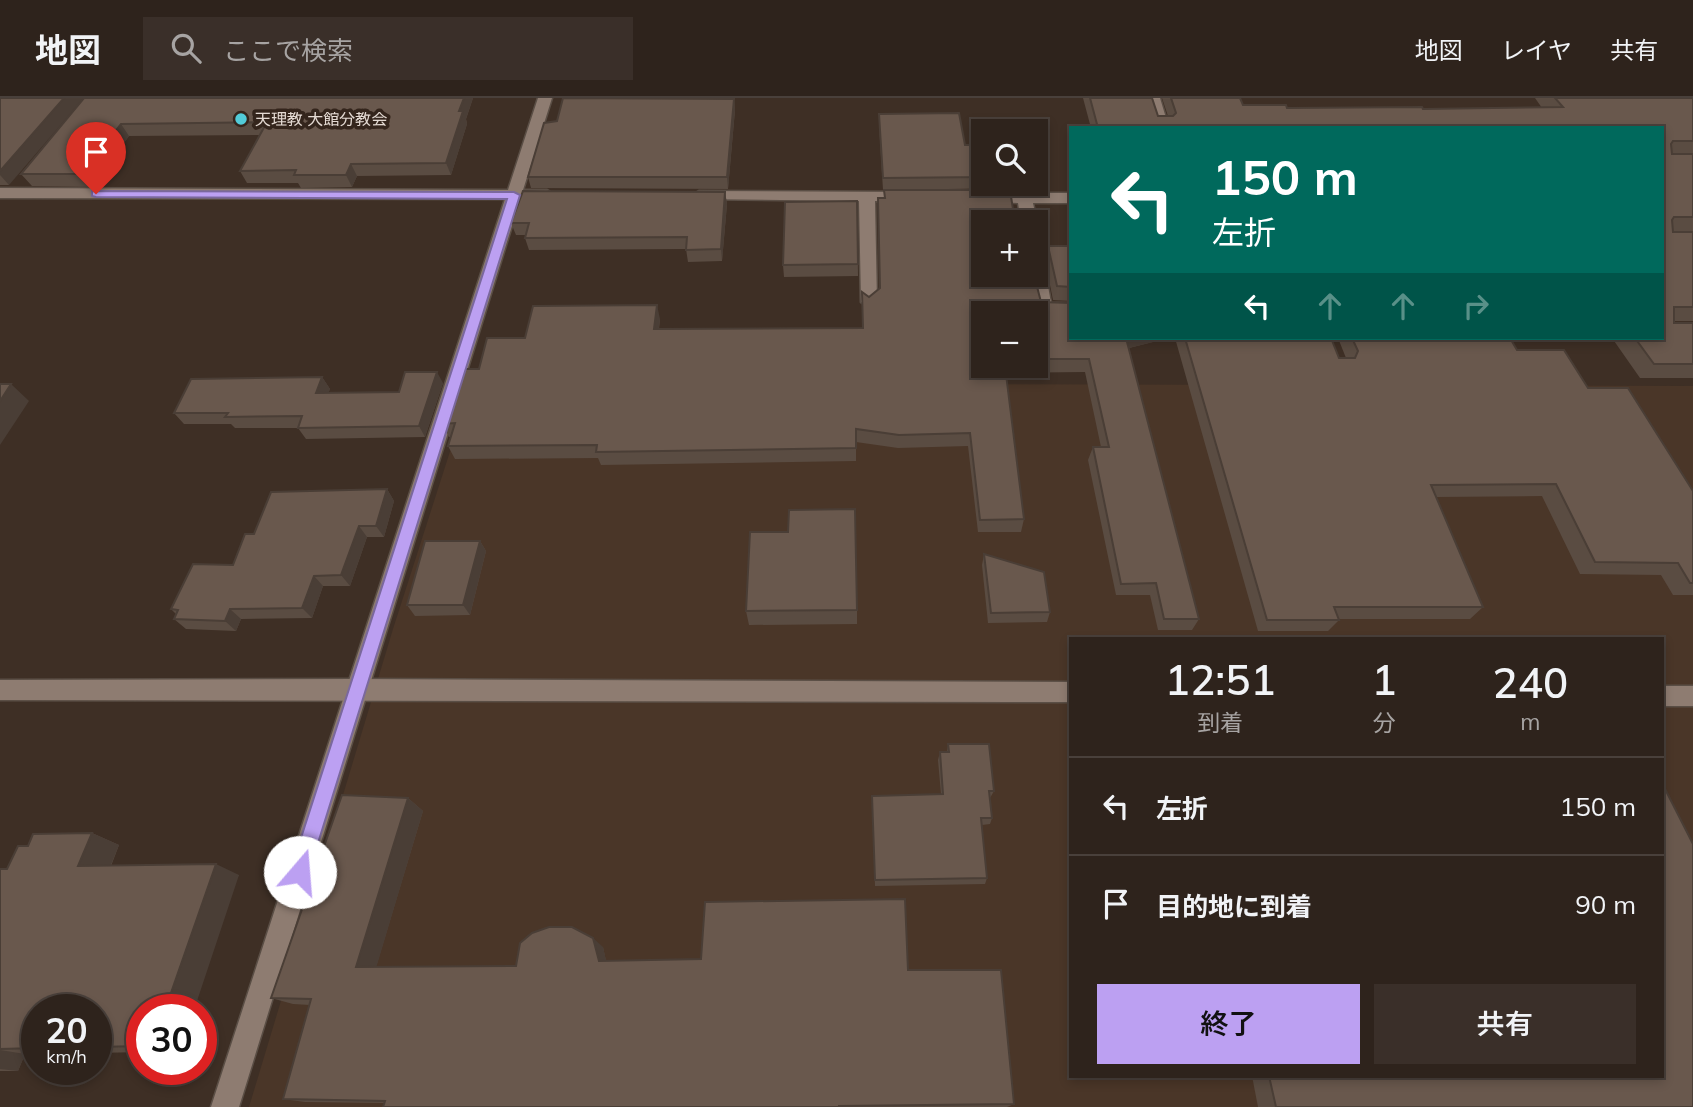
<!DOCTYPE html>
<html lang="ja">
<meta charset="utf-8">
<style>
body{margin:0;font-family:Mulish,"Noto Sans JP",sans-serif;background:#3a2f29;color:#f1f3f6;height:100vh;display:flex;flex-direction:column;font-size:26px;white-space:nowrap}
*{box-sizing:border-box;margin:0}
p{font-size:23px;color:#a7a4a3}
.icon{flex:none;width:38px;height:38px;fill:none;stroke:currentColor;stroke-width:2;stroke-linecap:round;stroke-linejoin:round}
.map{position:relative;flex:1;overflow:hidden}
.sheet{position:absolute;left:1069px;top:539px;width:595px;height:441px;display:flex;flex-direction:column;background:#2e231c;border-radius:0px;box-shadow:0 4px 10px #0003,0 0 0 2px #49403b}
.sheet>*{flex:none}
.hud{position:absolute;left:1069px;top:28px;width:595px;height:214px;border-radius:0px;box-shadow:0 4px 10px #0003,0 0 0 2px #49403b;background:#00695c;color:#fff;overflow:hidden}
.tools{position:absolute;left:971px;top:21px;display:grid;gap:14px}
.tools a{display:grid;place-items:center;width:77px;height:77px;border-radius:0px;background:#2e231c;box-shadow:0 4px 10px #0003,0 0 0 2px #49403b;font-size:35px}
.speed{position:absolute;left:21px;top:896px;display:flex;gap:14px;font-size:35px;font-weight:700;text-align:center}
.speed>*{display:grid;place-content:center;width:91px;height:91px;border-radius:50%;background:#2e231c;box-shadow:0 4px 10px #0003,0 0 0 2px #49403b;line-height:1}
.speed small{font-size:18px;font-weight:400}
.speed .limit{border:10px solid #d22;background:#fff;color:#111}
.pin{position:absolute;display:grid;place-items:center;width:60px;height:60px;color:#fff;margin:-72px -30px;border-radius:50% 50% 50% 0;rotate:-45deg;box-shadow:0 0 7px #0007}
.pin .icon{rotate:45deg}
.me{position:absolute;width:77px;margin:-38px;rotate:18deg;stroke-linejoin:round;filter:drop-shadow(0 0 5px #0008)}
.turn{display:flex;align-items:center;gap:24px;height:147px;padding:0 28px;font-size:32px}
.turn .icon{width:91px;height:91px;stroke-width:2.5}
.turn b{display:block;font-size:49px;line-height:60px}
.lanes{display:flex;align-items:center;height:66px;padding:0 28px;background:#0003;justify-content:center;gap:35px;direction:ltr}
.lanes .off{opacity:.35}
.eta{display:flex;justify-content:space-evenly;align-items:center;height:119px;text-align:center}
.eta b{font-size:42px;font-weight:600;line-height:49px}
.primary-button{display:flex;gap:14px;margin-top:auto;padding:14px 28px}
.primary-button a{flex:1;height:80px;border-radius:0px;background:#bca0f2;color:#111;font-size:28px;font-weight:600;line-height:80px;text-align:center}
.primary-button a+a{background:#3a2f29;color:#f1f3f6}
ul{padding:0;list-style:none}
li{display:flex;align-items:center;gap:21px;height:98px;padding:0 28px;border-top:2px solid #49403b}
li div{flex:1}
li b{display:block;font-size:26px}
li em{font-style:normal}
header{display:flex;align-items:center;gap:42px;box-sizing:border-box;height:98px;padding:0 35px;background:#2e231c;border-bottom:2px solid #49403b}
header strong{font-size:33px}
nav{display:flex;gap:38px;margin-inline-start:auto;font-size:24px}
.search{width:490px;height:63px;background:#3a2f29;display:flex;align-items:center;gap:18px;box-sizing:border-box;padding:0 24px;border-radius:0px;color:#a7a4a3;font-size:26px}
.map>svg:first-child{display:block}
.built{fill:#4a3628;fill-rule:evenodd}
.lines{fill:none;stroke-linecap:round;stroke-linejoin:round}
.minor-casing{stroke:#5a4e45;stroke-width:3}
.tertiary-casing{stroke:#5a4e45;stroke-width:3}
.minor{fill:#8e7c71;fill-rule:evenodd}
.tertiary{fill:#8e7c71;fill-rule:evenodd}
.wall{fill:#5a4c42;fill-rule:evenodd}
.shaded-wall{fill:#4a3e36}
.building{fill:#69584d;stroke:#4a3e36;stroke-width:2}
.route{fill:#bca0f2;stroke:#7a689d;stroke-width:2}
.poi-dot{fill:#52cbd8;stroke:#34251c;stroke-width:2.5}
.labels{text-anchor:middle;stroke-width:7;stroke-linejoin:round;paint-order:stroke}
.far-poi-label{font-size:16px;fill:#e4dad3;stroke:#34251c;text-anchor:start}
</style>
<header>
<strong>地図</strong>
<div class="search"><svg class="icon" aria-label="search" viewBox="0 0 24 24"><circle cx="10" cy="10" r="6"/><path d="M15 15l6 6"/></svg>ここで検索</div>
<nav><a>地図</a><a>レイヤ</a><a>共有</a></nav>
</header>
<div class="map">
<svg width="1693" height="1009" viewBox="0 0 1693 1009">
<rect width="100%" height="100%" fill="#3e2f25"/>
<!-- built -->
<path class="built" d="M472,285L1693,288V1009H249L393,531ZM1071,541H1662V978H1071Z"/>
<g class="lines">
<defs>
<g id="minor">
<polygon points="538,0 552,0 523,92 547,92 555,97 547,102 520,102 239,1009 211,1009 505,101 0,100 0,90 508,92"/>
<polygon points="1146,0 1160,0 1169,30 1155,30"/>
<polygon points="699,93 911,94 919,99 911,104 875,103 877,204 869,210 861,204 859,103 694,101 691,98"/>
<polygon points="982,95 1071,95 1071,105 1033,105 1037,124 1021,124 1018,105 977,103 974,100 977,97"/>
<polygon points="1036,160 1044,165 1051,205 1071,205 1071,217 1038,215 1030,177 1036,177"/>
</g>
<g id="tertiary">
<polygon points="358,581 1071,584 1071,604 0,602 0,582"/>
<rect x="1662" y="588" width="31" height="20"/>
</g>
</defs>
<!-- minor casing -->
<use href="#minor" class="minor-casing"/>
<!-- tertiary casing -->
<use href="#tertiary" class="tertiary-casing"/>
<!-- minor -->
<use href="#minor" class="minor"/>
<!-- tertiary -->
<use href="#tertiary" class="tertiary"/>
</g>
<!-- wall -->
<g class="wall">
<polygon points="0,0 9,87 0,87"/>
<polygon points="84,0 473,0 466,21 467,26 451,77 357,78 352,89 301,90 298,85 247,85 240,73 260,37 129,38 91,89 32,88 21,76"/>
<polygon points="1083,0 1152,0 1158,18 1168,18 1162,0 1240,0 1243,7 1287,10 1423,11 1542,10 1535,0 1693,0 1693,133 1673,133 1693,134 1693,223 1674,223 1674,225 1693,225 1693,280 1640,280 1612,240 1662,240 1662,30 1091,30"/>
<polygon points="725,1 734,1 735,12 728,91 531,90 528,79 557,23"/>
<polygon points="879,16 965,47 984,47 984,86 1015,86 1014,90 883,92 879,27"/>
<path d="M884,92L984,124L1041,204L1169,240L1129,250L1199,521L1192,532H1158L1150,497H1116L1088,362L1093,349H1101L1085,274L1006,275L1024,421L1021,434H978L968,348L898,350L856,344V363L601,367L598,360L455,361L448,348L451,339H449L442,326L479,271L525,240L660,221L659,231L862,230V194L869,199L879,191L878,100H884ZM1036,215V268H984Z"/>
<polygon points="725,94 727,106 722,163 688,164 686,151 529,152 525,140 525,137 516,137 511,125"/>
<polygon points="857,103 858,178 784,179 783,167"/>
<polygon points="1048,148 1071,148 1071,203 1053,202 1045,162"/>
<polygon points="1175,240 1331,240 1339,260 1346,260 1338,240 1510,240 1517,252 1588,290 1693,393 1693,497 1673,497 1661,477 1580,476 1542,398 1436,399 1483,509 1470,521 1338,521 1339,522 1328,533 1258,533"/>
<polygon points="322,279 330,291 328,295 399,294 443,285 425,339 306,341 298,330 235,330 231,326 184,326 174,315"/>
<polygon points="387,391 394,403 384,439 367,439 350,488 323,488 312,520 241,521 236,533 186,531 174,521 176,516 171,511 233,467 254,436"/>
<polygon points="788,434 857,512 857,526 749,527 746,513"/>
<polygon points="480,443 486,453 470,517 415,518 407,507"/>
<polygon points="984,456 1050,514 1047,524 988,525 982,467"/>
<polygon points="948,646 994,693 990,700 992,720 990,726 982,727 987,780 985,786 875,788 872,698 941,696 938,662 940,654 947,654"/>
<polygon points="408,700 423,713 376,869 516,868 603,849 606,863 908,872 1014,1006 1007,1009 383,1009 384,1005 305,1004 283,1001 310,907 293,906 271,900"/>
<polygon points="92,735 119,747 111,768 239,777 142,912 142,954 96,955 96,912 37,912 37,956 25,956 18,973 0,973 0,771 7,771 28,748"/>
<polygon points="1252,978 1662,978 1693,1009 1258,1009"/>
</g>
<!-- shaded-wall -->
<g class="shaded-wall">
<polygon points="64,0 84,0 9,87 0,77 0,73"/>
<polygon points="464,0 473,0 466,21 467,26 451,77 446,65 459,13"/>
<polygon points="734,1 735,12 728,91 727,79"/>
<polygon points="121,26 129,38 91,89 82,76"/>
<polygon points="351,66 357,78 352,89 346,77"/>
<polygon points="725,94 727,106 722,163 721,151"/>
<polygon points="657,207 660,221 657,244 654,231"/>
<polygon points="1126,240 1169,240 1121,252"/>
<polygon points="437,274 443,285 425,339 419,328"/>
<polygon points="322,279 330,291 324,306 316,295"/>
<polygon points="11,286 29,303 0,347 0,303"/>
<polygon points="387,391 394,403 384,439 376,428"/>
<polygon points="359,428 367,439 350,488 341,477"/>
<polygon points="480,443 486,453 470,517 463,507"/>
<polygon points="314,478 323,488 312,520 302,510"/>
<polygon points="230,511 241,521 236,533 225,523"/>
<polygon points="408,700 423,713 374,877 356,869"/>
<polygon points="92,735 119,747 106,779 78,768"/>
<polygon points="216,766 239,777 194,912 165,912"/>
<polygon points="593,840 603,849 608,871 599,863"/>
<polygon points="0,952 25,956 18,973 0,971"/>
</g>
<!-- building -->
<g class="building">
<polygon points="0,0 64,0 0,73"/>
<polygon points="84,0 464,0 459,13 463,13 446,65 351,66 346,77 294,77 296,72 240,73 267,24 121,26 82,76 21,76"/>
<polygon points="563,0 734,1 727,79 528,79 544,25 557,23"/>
<polygon points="1090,0 1152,0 1158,18 1173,18 1176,15 1171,0 1240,0 1243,7 1286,7 1287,10 1422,9 1423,11 1563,9 1555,0 1693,0 1693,43 1673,43 1671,46 1672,56 1693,56 1693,119 1674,119 1672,122 1673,134 1693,134 1693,209 1674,209 1674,225 1693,225 1693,266 1654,266 1635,240 1662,240 1662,30 1098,30"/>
<polygon points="959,15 965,47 984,47 984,79 883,80 879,16"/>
<polygon points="884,92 1010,92 1015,124 984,124 984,177 1034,177 1041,204 1071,205 1071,240 1126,240 1199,521 1164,521 1156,485 1121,486 1093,349 1109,349 1089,261 1036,261 1036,215 984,215 984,268 1005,268 1024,421 980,422 970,335 899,337 856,331 856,350 596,354 597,347 448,348 455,325 442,326 459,271 479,271 487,240 525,240 533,208 657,207 654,231 863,230 862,194 869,199 880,190 878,100 885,100"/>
<polygon points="523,93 725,94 721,151 686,152 687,139 525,140 529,125 511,125"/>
<polygon points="857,103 858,166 783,167 785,104"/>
<polygon points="1048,148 1071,148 1071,189 1057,188"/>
<polygon points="1185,240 1331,240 1339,260 1355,260 1358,253 1352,240 1510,240 1517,252 1564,252 1588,290 1628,290 1693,393 1693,485 1690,485 1678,465 1595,464 1556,386 1431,387 1483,509 1334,509 1339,522 1267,522"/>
<polygon points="405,274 437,274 419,328 298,330 302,318 225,319 228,315 174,315 191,281 322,279 316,295 399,294"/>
<polygon points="0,286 11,286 0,303"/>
<polygon points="387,391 376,428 359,428 341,477 314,478 302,510 230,511 225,523 174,521 178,512 171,511 193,466 233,467 245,436 254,436 271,394"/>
<polygon points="855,411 857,512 746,513 750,434 788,434 789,412"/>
<polygon points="425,443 480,443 463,507 407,507"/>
<polygon points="984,456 1044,474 1050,514 991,515"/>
<polygon points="948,646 989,646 994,693 989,693 992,720 981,720 987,780 875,782 872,698 943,696 940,654 949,654"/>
<polygon points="1662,685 1693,746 1693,1009 1276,1009 1269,978 1662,978"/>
<polygon points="342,697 408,700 356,869 516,868 520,845 532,835 549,829 572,829 593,840 599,863 701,861 705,804 905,801 908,872 1001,872 1014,1006 839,1008 839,1009 383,1009 385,1003 283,1001 311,901 271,900"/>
<polygon points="92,735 78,768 216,766 165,912 142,912 142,948 96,949 96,912 37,912 37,950 0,951 0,771 7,771 18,748 28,748 33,736"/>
</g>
<!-- route -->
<polygon class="route" points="92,93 514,94 520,97 309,774 306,780 300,783 293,780 290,774 507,101 96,99 92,98"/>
<!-- markers -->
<circle class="poi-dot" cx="241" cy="21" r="7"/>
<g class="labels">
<!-- far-poi labels -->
<g class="far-poi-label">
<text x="255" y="27">天理教 大館分教会</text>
</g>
</g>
</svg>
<div class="tools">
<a><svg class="icon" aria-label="search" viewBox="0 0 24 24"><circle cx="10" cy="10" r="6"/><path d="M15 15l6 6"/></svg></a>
<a>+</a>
<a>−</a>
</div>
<div class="speed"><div>20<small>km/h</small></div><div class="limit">30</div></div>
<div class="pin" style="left:96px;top:96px;background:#d93025"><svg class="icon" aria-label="arrive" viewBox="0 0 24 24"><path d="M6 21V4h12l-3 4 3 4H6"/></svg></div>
<svg class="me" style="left:300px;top:774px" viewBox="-20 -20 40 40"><circle r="19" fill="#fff"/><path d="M0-13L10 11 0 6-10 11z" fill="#bca0f2"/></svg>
<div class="hud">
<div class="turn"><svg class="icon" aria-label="left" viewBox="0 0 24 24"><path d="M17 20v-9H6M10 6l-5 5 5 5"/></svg><div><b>150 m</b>左折</div></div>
<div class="lanes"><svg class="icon" aria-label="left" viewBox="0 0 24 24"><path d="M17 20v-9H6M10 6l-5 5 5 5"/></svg><svg class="icon off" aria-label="ahead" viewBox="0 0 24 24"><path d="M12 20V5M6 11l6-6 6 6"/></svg><svg class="icon off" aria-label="ahead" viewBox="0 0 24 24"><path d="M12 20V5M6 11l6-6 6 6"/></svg><svg class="icon off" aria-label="right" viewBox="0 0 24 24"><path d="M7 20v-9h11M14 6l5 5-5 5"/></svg></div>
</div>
<section class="sheet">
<div class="eta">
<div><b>12:51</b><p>到着</p></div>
<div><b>1</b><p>分</p></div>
<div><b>240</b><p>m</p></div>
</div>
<ul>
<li><svg class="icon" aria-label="left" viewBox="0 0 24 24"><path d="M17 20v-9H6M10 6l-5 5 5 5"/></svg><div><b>左折</b></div><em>150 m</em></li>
<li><svg class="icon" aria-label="arrive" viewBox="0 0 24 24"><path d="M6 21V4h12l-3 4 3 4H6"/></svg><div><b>目的地に到着</b></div><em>90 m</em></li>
</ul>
<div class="primary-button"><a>終了</a><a>共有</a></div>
</section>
</div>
